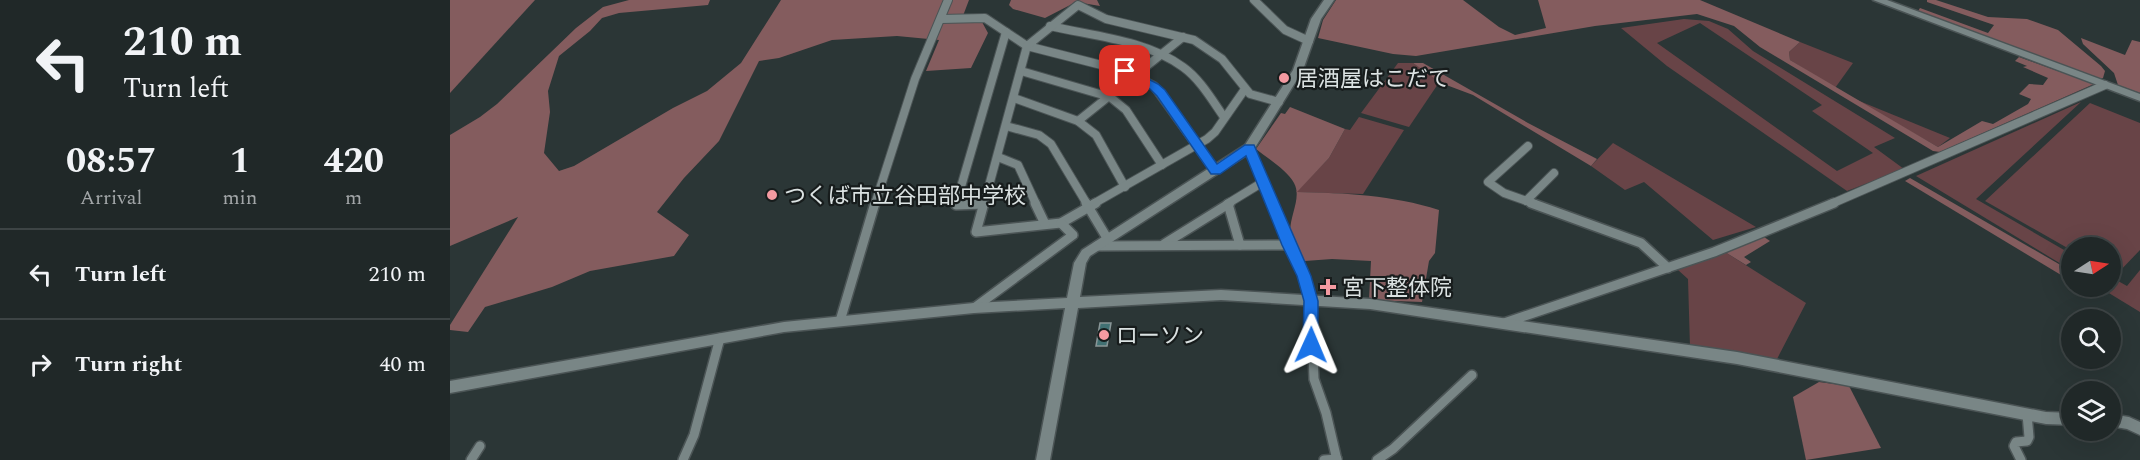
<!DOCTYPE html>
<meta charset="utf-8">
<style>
body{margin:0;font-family:Spectral,"Noto Sans JP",serif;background:#2d3434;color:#f1f3f6;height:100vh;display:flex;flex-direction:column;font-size:22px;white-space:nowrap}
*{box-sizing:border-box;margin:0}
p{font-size:20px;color:#a2a6a8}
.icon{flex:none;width:33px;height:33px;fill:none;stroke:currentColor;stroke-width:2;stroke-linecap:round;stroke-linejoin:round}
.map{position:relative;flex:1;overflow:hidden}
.side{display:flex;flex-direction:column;background:#202828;width:450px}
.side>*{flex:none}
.top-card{background:#202828;color:#f1f3f6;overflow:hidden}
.needle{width:39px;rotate:78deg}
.buttons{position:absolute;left:1611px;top:237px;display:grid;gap:12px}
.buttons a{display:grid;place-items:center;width:60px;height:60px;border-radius:50%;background:#202828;box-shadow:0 6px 24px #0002,0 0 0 2px #3d4445;font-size:30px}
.pin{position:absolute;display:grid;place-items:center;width:51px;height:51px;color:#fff;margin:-26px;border-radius:12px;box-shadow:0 3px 9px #0006}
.me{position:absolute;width:66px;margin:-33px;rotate:1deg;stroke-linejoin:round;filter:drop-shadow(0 0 4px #0008)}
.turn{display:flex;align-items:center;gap:21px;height:126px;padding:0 24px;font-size:27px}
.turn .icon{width:78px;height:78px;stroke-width:2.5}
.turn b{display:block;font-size:42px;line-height:51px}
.eta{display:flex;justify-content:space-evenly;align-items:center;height:102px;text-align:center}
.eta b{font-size:36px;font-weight:700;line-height:42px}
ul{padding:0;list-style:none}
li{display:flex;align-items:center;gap:18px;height:90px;padding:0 24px;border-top:2px solid #3d4445}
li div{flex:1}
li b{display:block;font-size:22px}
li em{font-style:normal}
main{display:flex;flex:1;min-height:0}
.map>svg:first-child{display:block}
.green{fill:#684447;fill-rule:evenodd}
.forest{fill:#845c5e}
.building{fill:#417173;stroke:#899697;stroke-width:1.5}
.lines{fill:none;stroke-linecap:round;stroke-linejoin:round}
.street-far1-casing{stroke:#4b5455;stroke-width:10}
.street-casing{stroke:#4b5455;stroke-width:12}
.secondary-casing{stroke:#4b5455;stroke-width:3}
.street-far1{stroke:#798686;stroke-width:8}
.street{stroke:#798686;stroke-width:9}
.secondary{fill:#798686;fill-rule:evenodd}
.route{fill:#1a73e8;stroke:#114b97;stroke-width:1.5}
.poi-dot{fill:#f49aa1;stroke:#171c1c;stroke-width:2}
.labels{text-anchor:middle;stroke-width:4.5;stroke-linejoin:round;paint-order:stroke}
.poi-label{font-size:22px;fill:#dbe2e2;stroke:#171c1c;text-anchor:start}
</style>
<main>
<section class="side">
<div class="top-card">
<div class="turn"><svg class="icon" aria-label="left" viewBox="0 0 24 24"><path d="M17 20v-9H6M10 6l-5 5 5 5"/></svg><div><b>210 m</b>Turn left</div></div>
</div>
<div class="eta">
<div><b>08:57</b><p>Arrival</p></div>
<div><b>1</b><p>min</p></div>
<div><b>420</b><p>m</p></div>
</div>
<ul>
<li><svg class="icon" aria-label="left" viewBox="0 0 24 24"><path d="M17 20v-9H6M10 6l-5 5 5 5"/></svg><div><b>Turn left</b></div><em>210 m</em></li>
<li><svg class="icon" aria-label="right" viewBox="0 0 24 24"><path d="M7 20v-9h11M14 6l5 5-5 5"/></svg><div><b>Turn right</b></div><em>40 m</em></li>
</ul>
</section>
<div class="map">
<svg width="1690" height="460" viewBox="0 0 1690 460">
<rect width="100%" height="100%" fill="#2b3636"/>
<!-- green -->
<g class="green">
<path d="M1234,19L1259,21L1278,29L1303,51L1445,138L1424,147L1454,169L1397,191L1217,66L1171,28ZM1250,23L1372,105L1362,111L1423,153L1387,171L1207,43Z"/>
<polygon points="1350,42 1403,63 1385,88 1340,60 1339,52"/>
<polygon points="948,63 963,63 990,81 959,127 911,113"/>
<polygon points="1402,98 1500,138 1488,147"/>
<polygon points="1631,102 1526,199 1621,254 1621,270 1466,176"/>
<polygon points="1640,103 1690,123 1690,250 1666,275 1661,272 1660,248 1622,248 1621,250 1535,201"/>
<polygon points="909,117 954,130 913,194 846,192 879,158 895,129 900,130"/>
<polygon points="1163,143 1306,227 1263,240 1194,182 1175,190 1141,166"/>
<polygon points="1275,252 1356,303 1327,359 1240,347 1238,279 1228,270"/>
<polygon points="1690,270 1690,312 1649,287 1660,286 1661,277 1677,286"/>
</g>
<!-- forest -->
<g class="forest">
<polygon points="0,0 85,0 0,93"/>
<polygon points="179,0 260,0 258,5 169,13 152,18 140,31 109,56 98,91 100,112 94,153 109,171 124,166 223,108 257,91 291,63 331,0 519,0 511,21 532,22 538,33 521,68 476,71 489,40 447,36 382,40 329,58 309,61 269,141 234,178 207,212 239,235 224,256 140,271 102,287 35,307 18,332 0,330 0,325 68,217 0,246 0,135 30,117 47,104 126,28 153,7"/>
<polygon points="561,0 647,0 650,6 626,2 595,18 563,9 559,5"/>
<polygon points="886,0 1013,0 1049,27 1065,35 1096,28 1088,0 1250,0 1350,42 1339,52 1340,60 1488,147 1532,121 1543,124 1578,104 1581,99 1569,94 1579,84 1593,85 1598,78 1573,67 1577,66 1565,61 1569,57 1644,84 1490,152 1483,151 1310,47 1284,26 1247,14 1145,26 966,56 943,54 868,38 873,20"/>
<polygon points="1477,0 1486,0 1538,17 1577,19 1608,30 1651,66 1655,71 1653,78 1649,79 1468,11 1470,8 1538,33 1544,25 1477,2"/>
<polygon points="1631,38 1675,55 1682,40 1690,42 1690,93 1668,85 1664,73 1633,44"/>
<polygon points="963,63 973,63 1078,123 1147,159 1141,166 1023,95 991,83"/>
<path d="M840,107L895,129L879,158L847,192C896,193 942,195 989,210L985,253L979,261L972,302L919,300L921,261L882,259L855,261C822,233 856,205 844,183C837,170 817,158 806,149L831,113L835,114Z"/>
<polygon points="1460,178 1621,271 1621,281 1455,181"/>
<polygon points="1314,237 1320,241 1294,257 1301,262 1296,265 1275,252"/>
<polygon points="1369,382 1399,386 1431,448 1356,460 1343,397"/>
</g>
<!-- building -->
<polygon class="building" points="650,323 661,323 657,346 646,346"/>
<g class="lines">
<defs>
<g id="street-far1">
<polyline points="804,0 835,30 859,41"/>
<polyline points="491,19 535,18 577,46 675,71 704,86 765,171"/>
<path d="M600,26C643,36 696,40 733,67C750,79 762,100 774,117"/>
<polyline points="571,71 660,97 676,110 712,165"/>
<polyline points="564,98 628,121 646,135 675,187"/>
<polyline points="628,121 733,37"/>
<polyline points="556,126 589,135 601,144 637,204"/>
<polyline points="1078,146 1038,182 1054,193 1085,204"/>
<polyline points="799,148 822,204"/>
<polyline points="548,157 568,165 586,204"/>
<polyline points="1076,201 1104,173"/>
<polyline points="425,204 465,79 498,0"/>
<polyline points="506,204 556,32"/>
<polyline points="525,204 534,204"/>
<polyline points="534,204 577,46 628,5 656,19 744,40 772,59 800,94 829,102"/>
<polyline points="643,204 757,139 765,132 795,89"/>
<polyline points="777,204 813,182"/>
<polyline points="1381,204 1655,85"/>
</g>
<g id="street">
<polyline points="507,203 506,205 534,204"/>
<polyline points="534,203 526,232 611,223 646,203"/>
<polyline points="585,203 595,224"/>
<polyline points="636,203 657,238"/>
<polyline points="822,203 854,276 861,301 864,379 876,413 887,460"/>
<polyline points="1081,203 1191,243 1218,268"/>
<polyline points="778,204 790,245"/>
<polyline points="714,244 780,203"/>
<polyline points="647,246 839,245"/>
<polyline points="524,308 623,235 611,223"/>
<polyline points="390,321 425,203"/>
<polyline points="1054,323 1264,252 1384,203"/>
<polyline points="21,460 30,446"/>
<polyline points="233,460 244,435 270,338"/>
<polyline points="874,460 887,459"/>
<polyline points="927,460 943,449 1022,375"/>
<polyline points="1571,460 1564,446 1566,442 1577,441 1579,437 1577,414"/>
</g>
<g id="secondary">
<polygon points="874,0 884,0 871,19 853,70 803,151 640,256 636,263 630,297 771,290 920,299 1287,352 1596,412 1622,413 1622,425 1596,424 1287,364 920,309 771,300 628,308 600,460 586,460 615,308 524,313 334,332 0,393 0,381 334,322 524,303 617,298 624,263 632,250 795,145 843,70 861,19"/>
<polygon points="1423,0 1437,0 1690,94 1690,101"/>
<polygon points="1660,414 1679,417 1690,422 1690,435 1677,429 1660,426"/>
</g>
</defs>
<!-- street-far1 casing -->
<use href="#street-far1" class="street-far1-casing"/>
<!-- street casing -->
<use href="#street" class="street-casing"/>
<!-- secondary casing -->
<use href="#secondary" class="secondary-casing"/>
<!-- street-far1 -->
<use href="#street-far1" class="street-far1"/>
<!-- street -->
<use href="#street" class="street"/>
<!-- secondary -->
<use href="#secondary" class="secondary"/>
</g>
<!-- route -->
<polygon class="route" points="675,67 708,84 715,90 767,164 795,145 804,145 861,276 868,301 868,345 866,349 861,351 855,349 853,345 854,301 847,276 832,245 796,156 770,174 761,174 707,96 700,89 671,73 671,68"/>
<!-- markers -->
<g class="poi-dot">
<circle cx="834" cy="78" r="6"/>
<circle cx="322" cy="195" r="6"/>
<path d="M875 278h6v6h6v6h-6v6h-6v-6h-6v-6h6z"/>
<circle cx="654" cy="335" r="6"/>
</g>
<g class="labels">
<!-- poi labels -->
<g class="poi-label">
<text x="846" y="86">居酒屋はこだて</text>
<text x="334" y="203">つくば市立谷田部中学校</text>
<text x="892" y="295">宮下整体院</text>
<text x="666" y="343">ローソン</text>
</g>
</g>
</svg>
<div class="buttons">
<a><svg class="needle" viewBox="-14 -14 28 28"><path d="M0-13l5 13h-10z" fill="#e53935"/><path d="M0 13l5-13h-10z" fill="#a2a6a8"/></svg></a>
<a><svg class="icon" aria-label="search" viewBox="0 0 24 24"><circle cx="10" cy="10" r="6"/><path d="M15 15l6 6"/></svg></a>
<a><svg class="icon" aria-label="layers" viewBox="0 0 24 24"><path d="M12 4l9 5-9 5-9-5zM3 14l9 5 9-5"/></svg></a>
</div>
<div class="pin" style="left:675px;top:71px;background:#d93025"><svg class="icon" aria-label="arrive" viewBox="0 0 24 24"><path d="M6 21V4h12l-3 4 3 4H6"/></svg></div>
<svg class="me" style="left:861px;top:345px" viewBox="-20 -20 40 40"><path d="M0-17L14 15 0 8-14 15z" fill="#1a73e8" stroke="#fff" stroke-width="4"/></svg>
</div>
</main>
